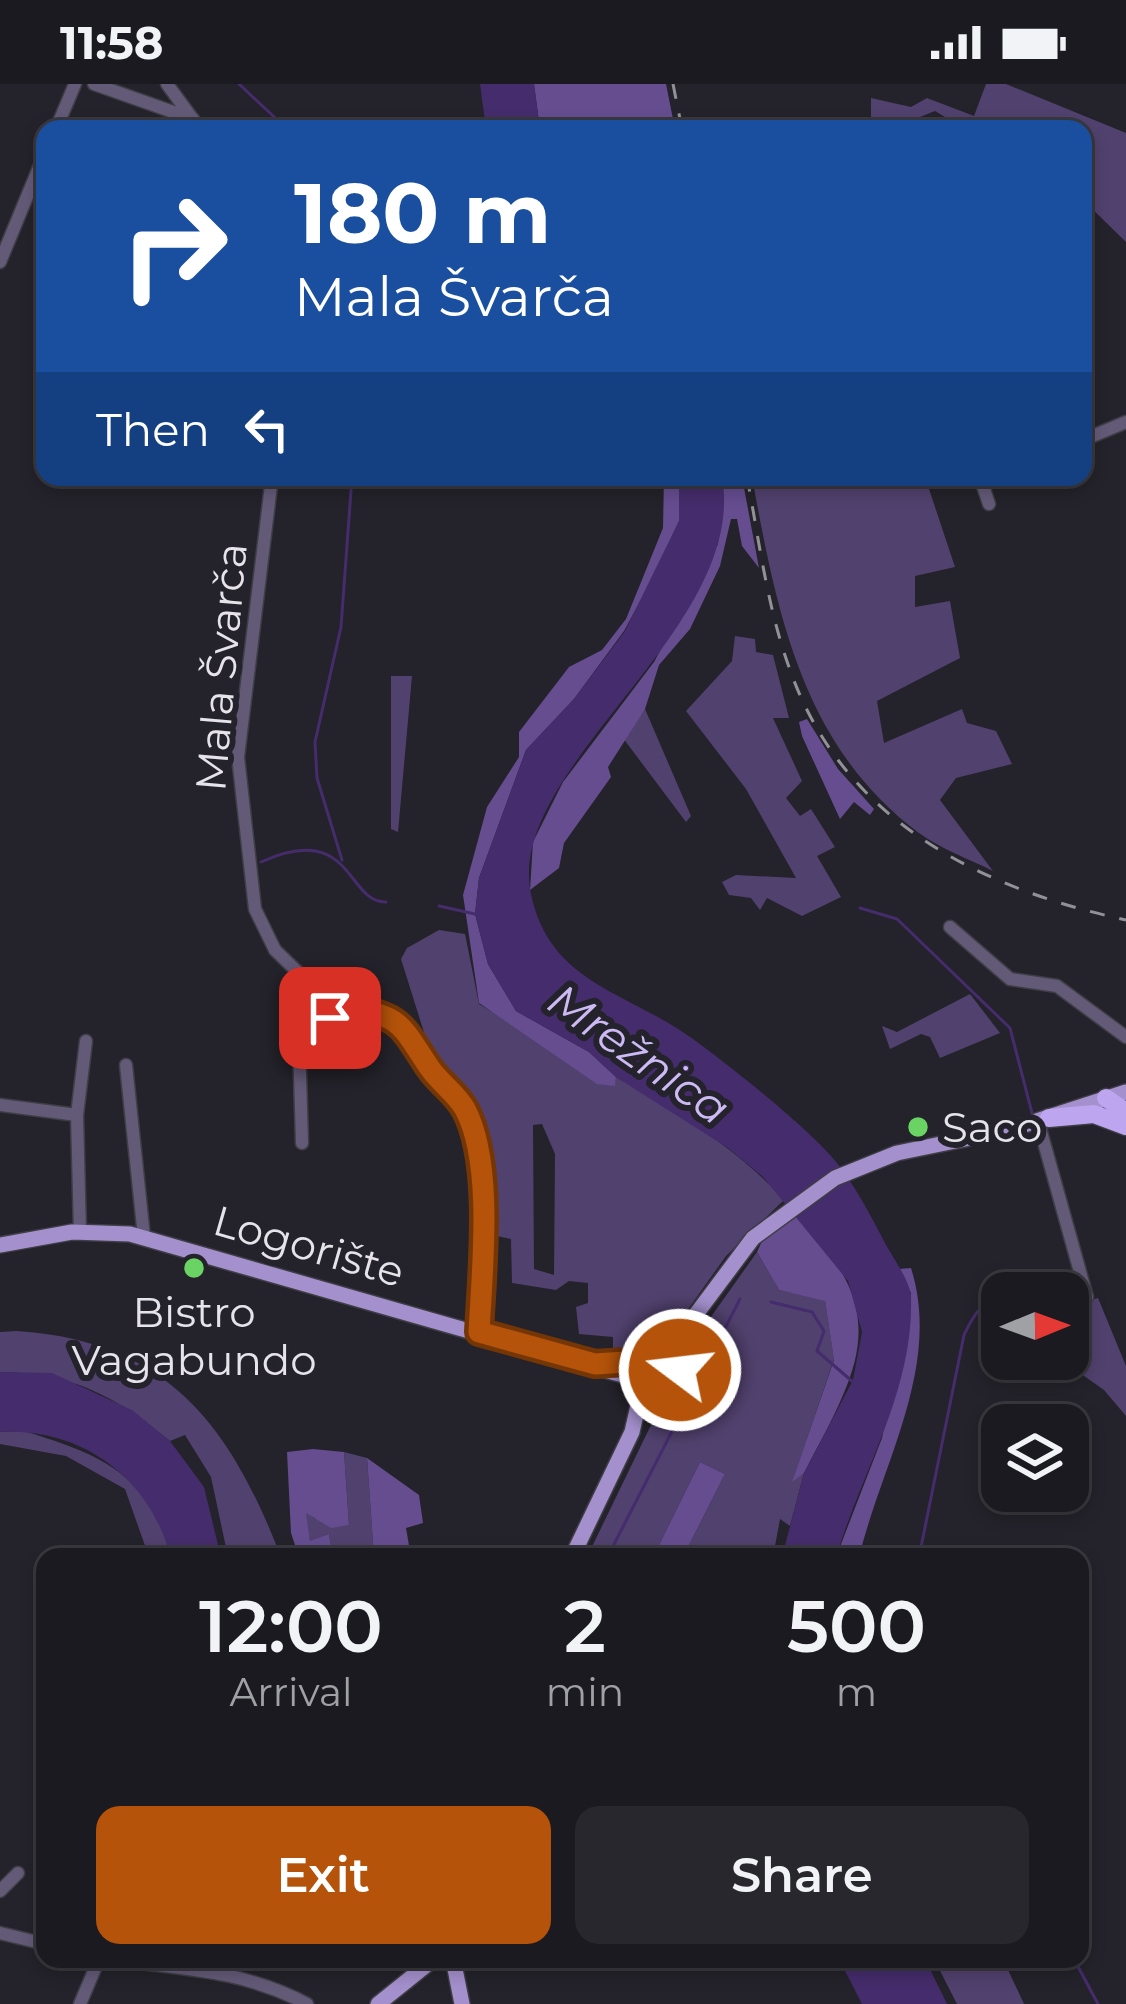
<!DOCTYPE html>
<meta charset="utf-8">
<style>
body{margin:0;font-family:Montserrat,sans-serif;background:#28272d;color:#f1f3f6;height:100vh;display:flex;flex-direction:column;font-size:45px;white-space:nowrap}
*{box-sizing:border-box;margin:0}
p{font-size:39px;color:#a0a1a5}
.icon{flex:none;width:66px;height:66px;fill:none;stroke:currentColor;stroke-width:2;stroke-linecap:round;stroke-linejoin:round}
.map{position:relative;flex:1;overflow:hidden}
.sheet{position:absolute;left:36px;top:1464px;width:1053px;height:420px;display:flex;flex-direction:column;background:#1b1a20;border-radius:24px;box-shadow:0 6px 18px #0003,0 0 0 3px #39383e}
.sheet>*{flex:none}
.banner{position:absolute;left:36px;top:36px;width:1056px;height:366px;border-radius:24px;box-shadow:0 6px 18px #0003,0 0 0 3px #39383e;background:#1a4fa0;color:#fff;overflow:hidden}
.needle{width:78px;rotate:89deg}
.buttons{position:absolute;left:981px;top:1188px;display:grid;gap:24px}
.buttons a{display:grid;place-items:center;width:108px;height:108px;border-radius:24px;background:#1b1a20;box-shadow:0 6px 18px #0003,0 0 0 3px #39383e;font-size:60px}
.pin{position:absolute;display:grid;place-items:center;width:102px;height:102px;color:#fff;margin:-51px;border-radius:24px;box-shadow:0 6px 18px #0006}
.me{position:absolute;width:132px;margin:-66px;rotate:285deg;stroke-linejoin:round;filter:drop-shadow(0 0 9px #0008)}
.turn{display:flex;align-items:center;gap:42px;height:252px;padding:0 60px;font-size:54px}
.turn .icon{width:156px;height:156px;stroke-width:2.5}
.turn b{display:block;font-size:84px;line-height:102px}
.then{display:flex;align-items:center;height:114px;padding:0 60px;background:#0003;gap:24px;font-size:45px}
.eta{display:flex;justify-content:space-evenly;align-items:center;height:204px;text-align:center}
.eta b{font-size:72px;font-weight:600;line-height:84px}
.button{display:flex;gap:24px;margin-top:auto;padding:24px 60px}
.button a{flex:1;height:138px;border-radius:24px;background:#b45309;color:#fff;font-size:48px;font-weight:600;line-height:138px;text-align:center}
.button a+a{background:#28272d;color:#f1f3f6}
.status{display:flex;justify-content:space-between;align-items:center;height:84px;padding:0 60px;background:#1b1a20;direction:ltr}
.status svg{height:33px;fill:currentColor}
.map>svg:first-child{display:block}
.green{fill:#51416e;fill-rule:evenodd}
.forest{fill:#654d90}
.water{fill:#452c6c}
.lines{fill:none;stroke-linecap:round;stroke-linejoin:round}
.stream{stroke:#452c6c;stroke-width:3}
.minor-casing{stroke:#3f3d45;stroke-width:15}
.major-casing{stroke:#3f3d45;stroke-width:18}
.highway-casing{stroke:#3f3d45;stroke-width:21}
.minor{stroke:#635a78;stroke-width:12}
.major{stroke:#a490cd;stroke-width:15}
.highway{stroke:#bda5ef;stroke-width:18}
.rail{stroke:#939198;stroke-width:3;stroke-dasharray:15 15;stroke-linecap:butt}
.route-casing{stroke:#753606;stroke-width:30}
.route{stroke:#b45309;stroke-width:21}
.poi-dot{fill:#69d464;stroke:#24222a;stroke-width:4.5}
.labels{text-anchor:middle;stroke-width:12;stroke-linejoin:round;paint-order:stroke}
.street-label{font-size:42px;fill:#e6e4ea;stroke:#24222a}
.poi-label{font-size:42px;fill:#e6e4ea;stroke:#24222a;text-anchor:start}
.water-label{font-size:45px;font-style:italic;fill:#ccbaf4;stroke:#24222a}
</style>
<div class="status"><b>11:58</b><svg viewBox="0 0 49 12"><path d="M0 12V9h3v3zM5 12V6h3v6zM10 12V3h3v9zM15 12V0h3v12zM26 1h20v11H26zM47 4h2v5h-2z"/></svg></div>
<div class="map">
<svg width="1126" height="1920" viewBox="0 0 1126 1920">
<rect width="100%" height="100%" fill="#24222a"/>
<!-- green -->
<g class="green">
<polygon points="986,0 1006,0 1126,49 1126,158 1083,116 1083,45 965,45 935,27 890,45 871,45 871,14 911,23 927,14 974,32"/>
<path d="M752,393H925L955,483L915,492V523L950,517L960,574L877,617L884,659L962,625L967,639L996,647L1012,680L956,694L940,716L993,787C969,775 941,765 919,749C802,662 777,529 752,393Z"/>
<polygon points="735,552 755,555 756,568 773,571 789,634 773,634 802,697 786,714 800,732 811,725 835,763 817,772 841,813 802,832 767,814 760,826 751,814 729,811 722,798 736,791 796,794 746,705 686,627 732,577"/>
<polygon points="391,592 412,592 398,748 391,745"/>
<polygon points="645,625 691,732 686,738 623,654"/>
<path d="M439,846L465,850L479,920L614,1002L616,993C677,1028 737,1064 784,1116L726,1172L669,1252L613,1269V1253L579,1250L576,1223L588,1219V1199L569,1197L556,1206L512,1199L511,1155L487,1150L473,1030L433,977L401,875L407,864ZM542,1040L555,1070L554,1191L534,1185L533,1041Z"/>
<polygon points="970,910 1000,949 940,974 930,953 921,950 890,965 882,942 897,948"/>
<polygon points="757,1168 779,1206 825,1216 834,1275 793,1396 804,1389 790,1442 780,1435 773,1473 683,1473 725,1390 700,1378 653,1473 587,1473 650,1343 685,1305 708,1237"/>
<polygon points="1098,1214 1126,1282 1126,1332 1104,1306 1060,1275 1068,1275 1068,1222"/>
<path d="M17,1247C168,1257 230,1341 281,1473H228L211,1393L185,1351L170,1357C114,1311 72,1289 0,1288V1248Z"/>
<path d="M24,1347C102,1371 148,1389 171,1473H149L125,1405L66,1372L0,1360V1348Z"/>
<polygon points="344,1368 367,1374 374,1473 333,1473 329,1450 310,1458 305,1427 314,1434 349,1441"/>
<polygon points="934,1875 1003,1875 1024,1920 957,1920"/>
</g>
<!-- forest -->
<g class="forest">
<polygon points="534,0 666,0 675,45 540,45"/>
<polygon points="664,393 679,393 679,437 655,490 624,547 574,615 526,666 479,794 475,830 488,880 516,927 589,968 616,993 615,1002 597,1000 479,919 463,811 487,723 519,673 519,648 569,583 602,566 626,535 663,444"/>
<polygon points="722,393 742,393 759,484 742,462 737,435 731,435 720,482 690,545 659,581 645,625 608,683 611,693 564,759 559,784 530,806 533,758 563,698 654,578 718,460"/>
<polygon points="807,635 838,685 874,725 870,731 854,718 840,735 802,652 799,638"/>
<path d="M794,1130C895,1228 861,1281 804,1389L792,1398L834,1276L825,1217L779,1206L757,1168L763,1155Z"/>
<path d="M911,1184C942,1282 882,1379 859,1473H836L882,1354L911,1209L899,1185Z"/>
<polygon points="313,1365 344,1368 349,1441 331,1444 306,1429 310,1457 329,1450 333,1473 299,1473 291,1449 287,1368"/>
<polygon points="367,1374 419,1411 423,1439 406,1444 411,1473 374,1473"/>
<polygon points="700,1378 725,1390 683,1473 653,1473"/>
</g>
<!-- water -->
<g class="water">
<polygon points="480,0 534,0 540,45 486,45"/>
<path d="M679,393H722C749,545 504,684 531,810C550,900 627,907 693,955C729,981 803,1040 831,1072C853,1097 868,1127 884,1157C892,1173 910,1196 911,1213C914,1306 862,1387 836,1473H782L804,1389L853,1296L862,1248L848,1197L763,1093L728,1064L616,993L589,968L516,927L488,880L475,830L479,794L526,666L574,615L625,547L679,437Z"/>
<path d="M0,1288L52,1289L132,1326L170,1357L204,1403L221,1473H171C150,1395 83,1343 0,1348Z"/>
<polygon points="839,1875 925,1875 947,1920 862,1920"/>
</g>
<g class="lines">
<!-- stream -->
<g class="stream">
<polyline points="239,0 287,45"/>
<polyline points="342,776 317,694 315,658 341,543 352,393"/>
<path d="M261,778C353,736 346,819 386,818"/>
<polyline points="439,822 475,830"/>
<polyline points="860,824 897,835 1010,944 1032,1029"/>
<polyline points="771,1218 812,1228 824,1247 817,1267 853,1298"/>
<polyline points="1068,1229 1086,1230"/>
<polyline points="284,1468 286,1473"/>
<polyline points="609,1470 740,1215"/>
<path d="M919,1473L964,1251C973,1232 981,1218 1002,1213"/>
<polyline points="1074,1875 1098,1920"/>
</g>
<defs>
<g id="minor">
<polyline points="94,0 193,35"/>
<polyline points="167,0 200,45"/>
<polyline points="56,45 75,0"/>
<polyline points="0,178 45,69"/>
<polyline points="1083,356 1126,338"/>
<polyline points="272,393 238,673 255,825 275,866 308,898 345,922 392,932 408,944 429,984 463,1021 480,1107 480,1248"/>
<polyline points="980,393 989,420"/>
<polyline points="950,843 1010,895 1057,902 1126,953"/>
<polyline points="126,981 144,1153"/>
<polyline points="0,1021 77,1031"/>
<polyline points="1038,1037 1087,1213"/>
<polyline points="302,1059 299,957 345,922"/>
<polyline points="80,1148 77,1031 86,957"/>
<polyline points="0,1807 18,1789"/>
<polyline points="0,1849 45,1860"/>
<path d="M108,1875C180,1885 241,1885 307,1920"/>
<polyline points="80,1920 99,1875"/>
</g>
<g id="major">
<polyline points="0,1161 72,1148 130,1150 640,1296"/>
<circle cx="659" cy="1286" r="21"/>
<polyline points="663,1265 676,1257 753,1154 835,1094 897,1069 1009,1046 1126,1008"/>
<polyline points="572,1473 632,1348 643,1300"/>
<polyline points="453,1875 462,1920"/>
<polyline points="378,1920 434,1875"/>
</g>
<g id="highway">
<polyline points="1106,1014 1126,1028"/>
<polyline points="1049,1034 1094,1030 1126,1042"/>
</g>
</defs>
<!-- minor casing -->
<use href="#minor" class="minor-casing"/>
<!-- major casing -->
<use href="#major" class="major-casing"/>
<!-- highway casing -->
<use href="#highway" class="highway-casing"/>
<!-- minor -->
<use href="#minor" class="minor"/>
<!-- major -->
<use href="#major" class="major"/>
<!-- highway -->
<use href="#highway" class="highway"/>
<!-- rail -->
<g class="rail">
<polyline points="673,0 682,45"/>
<path d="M747,393C759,456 767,522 789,583C841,735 978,804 1126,836"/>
</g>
</g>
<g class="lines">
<defs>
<path id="route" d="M330,934L345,922C402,934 398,936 429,983C439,998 456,1009 465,1025C494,1079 482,1187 479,1248L595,1280L626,1278L663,1264L674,1270L680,1286"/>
</defs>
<!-- route casing -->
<use href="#route" class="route-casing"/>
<!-- route -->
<use href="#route" class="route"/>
</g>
<!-- markers -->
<g class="poi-dot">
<circle cx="918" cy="1043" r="12"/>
<circle cx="194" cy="1184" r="12"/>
</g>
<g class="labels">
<!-- street labels -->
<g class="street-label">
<text transform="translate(221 583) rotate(-85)" y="15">Mala Švarča</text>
<text transform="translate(309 1162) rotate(16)" y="15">Logorište</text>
</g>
<!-- poi labels -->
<g class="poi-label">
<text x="942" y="1058">Saco</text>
<text x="194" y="1243" text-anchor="middle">Bistro<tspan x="194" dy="48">Vagabundo</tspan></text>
</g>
<!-- water labels -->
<g class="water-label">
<text transform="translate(639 970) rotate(35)" y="16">Mrežnica</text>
</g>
</g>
</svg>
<div class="buttons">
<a><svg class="needle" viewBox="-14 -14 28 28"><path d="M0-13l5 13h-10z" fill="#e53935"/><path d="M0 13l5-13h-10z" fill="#a0a1a5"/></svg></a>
<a><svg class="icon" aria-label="layers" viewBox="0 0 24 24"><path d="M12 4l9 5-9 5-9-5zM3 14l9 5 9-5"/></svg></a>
</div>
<div class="pin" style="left:330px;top:934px;background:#d93025"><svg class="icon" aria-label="arrive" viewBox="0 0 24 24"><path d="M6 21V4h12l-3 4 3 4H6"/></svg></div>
<svg class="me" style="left:680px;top:1286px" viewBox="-20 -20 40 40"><circle r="17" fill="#b45309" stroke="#fff" stroke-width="3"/><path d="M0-11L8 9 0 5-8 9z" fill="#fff"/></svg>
<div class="banner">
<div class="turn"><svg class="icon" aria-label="right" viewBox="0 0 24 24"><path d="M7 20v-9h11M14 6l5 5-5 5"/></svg><div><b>180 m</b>Mala Švarča</div></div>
<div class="then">Then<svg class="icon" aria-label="left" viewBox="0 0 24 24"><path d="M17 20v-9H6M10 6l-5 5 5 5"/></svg></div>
</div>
<section class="sheet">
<div class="eta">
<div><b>12:00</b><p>Arrival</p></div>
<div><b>2</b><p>min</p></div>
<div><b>500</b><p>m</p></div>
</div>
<div class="button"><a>Exit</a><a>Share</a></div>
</section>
</div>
